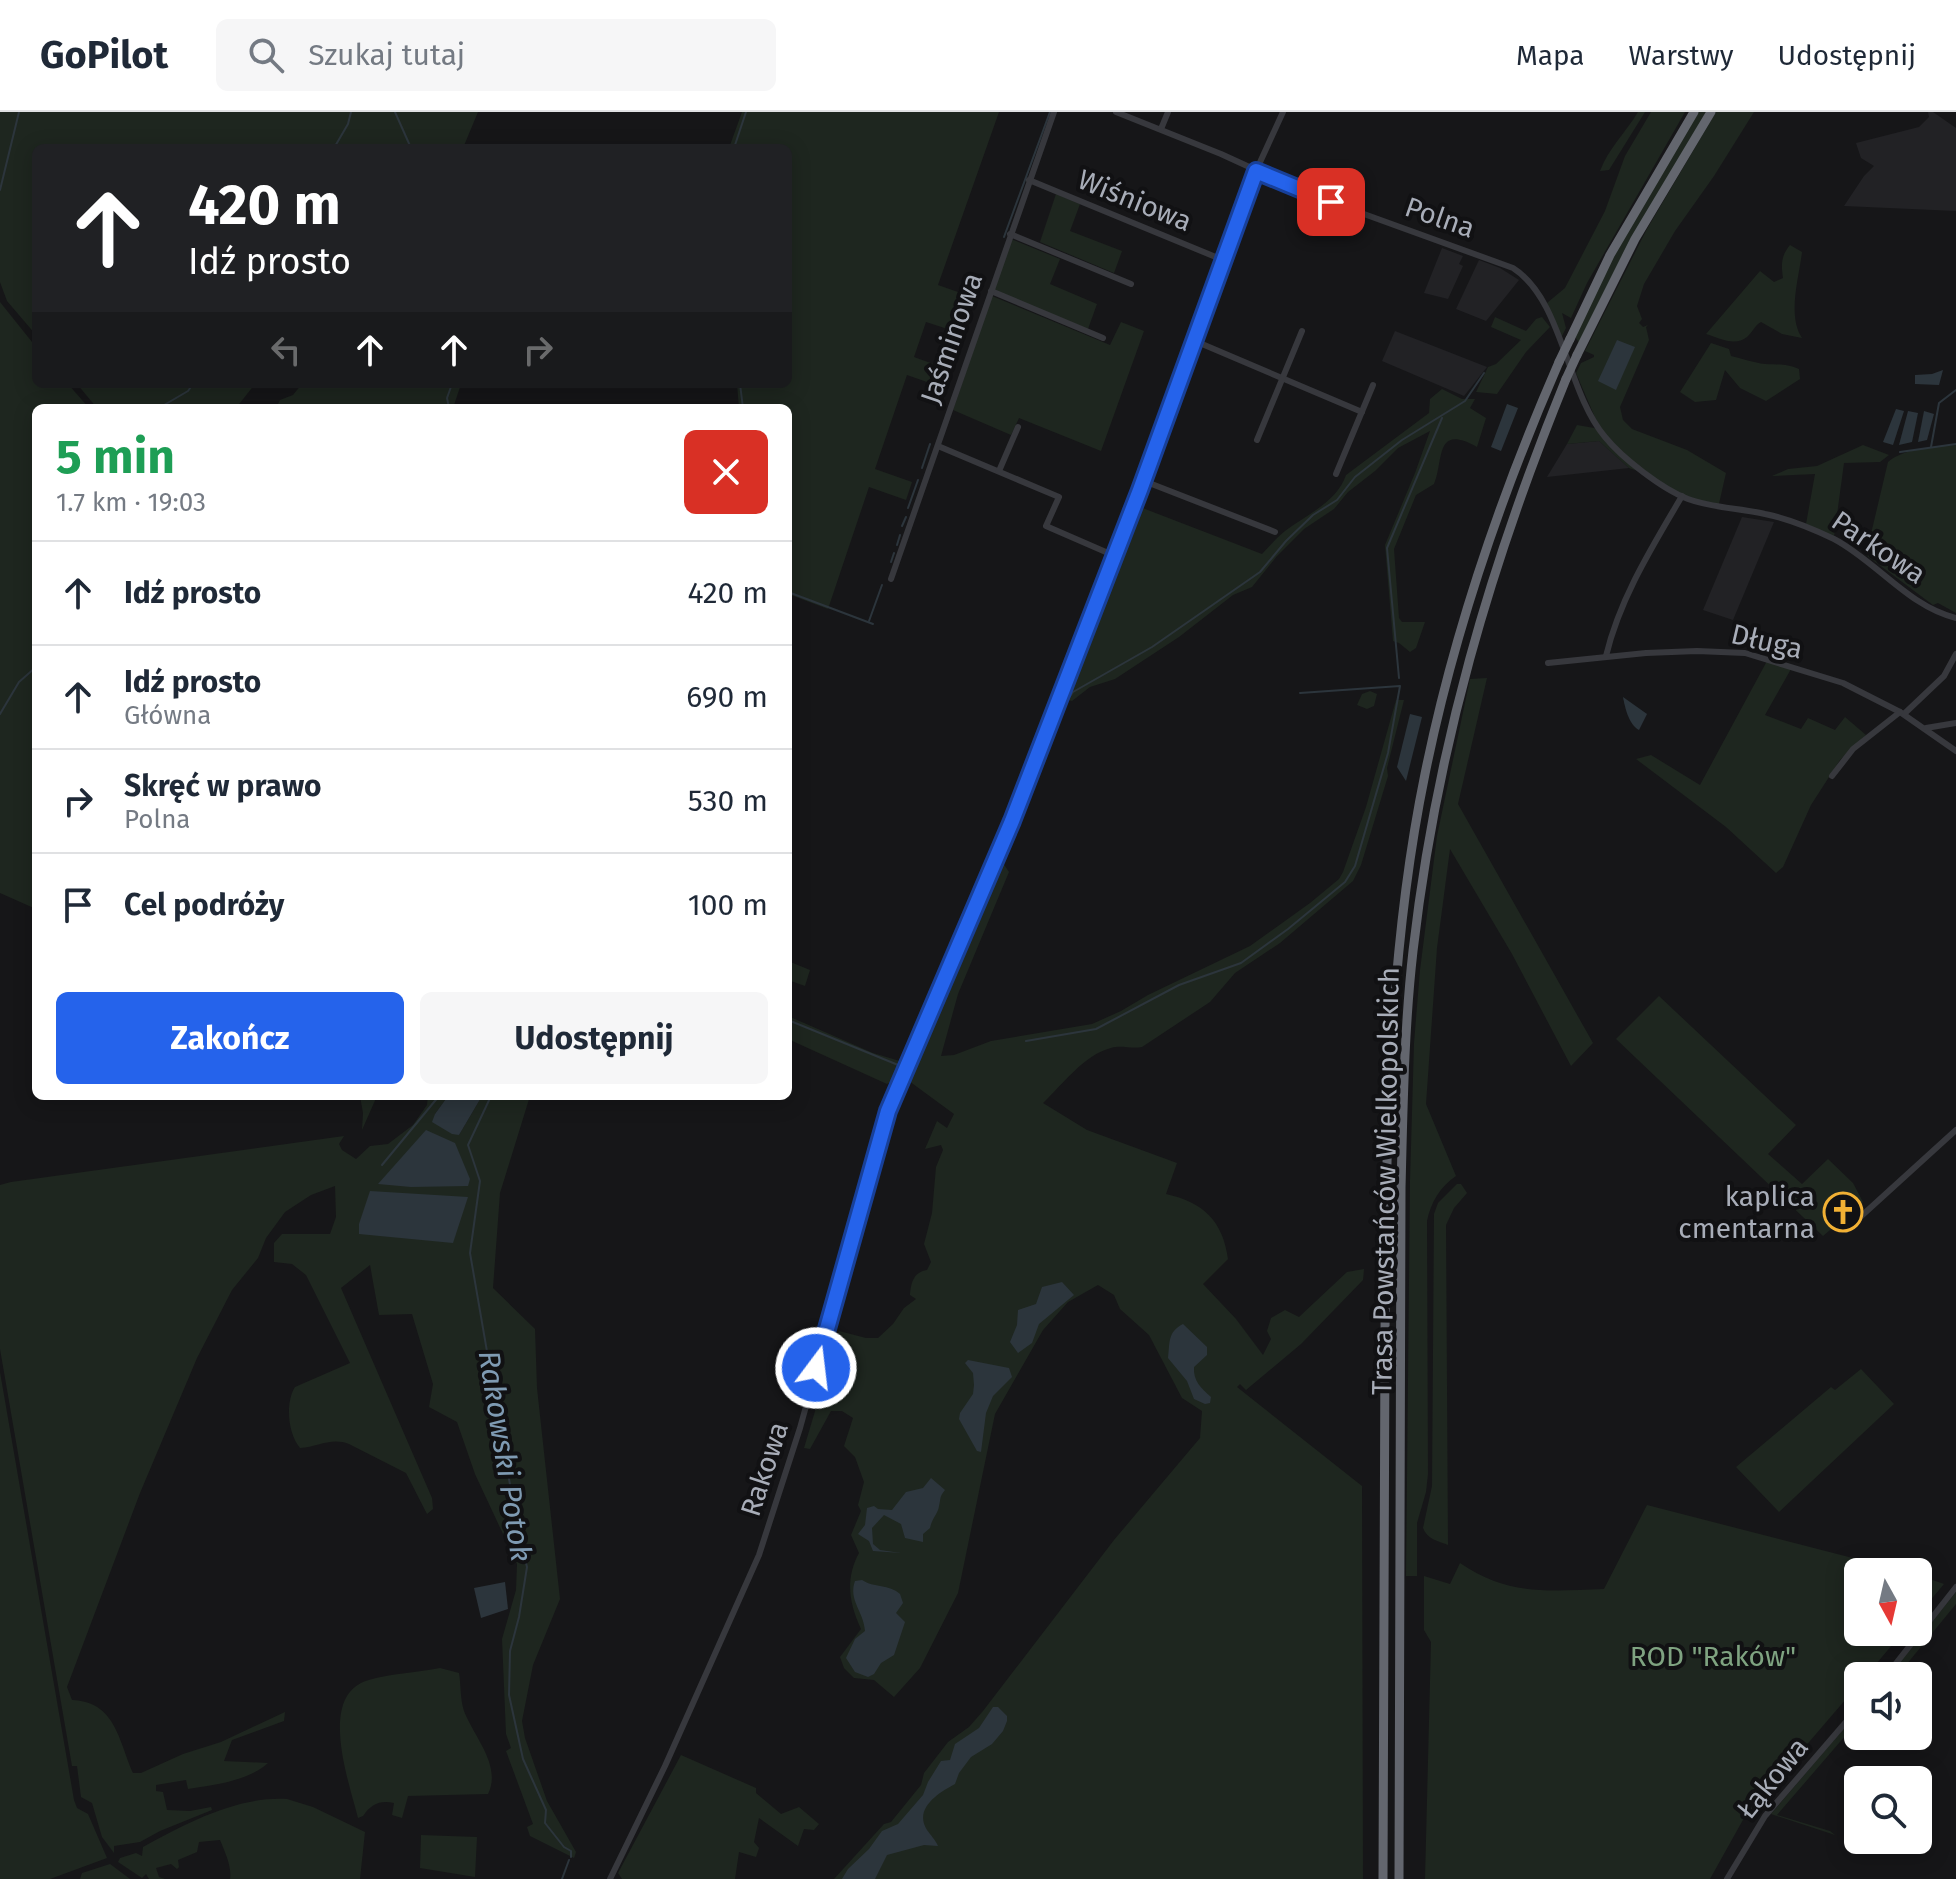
<!DOCTYPE html>
<html lang="pl">
<meta charset="utf-8">
<style>
body{margin:0;font-family:"Fira Sans",sans-serif;background:#f6f6f7;color:#1f2937;height:100vh;display:flex;flex-direction:column;font-size:30px;white-space:nowrap}
*{box-sizing:border-box;margin:0}
p{font-size:26px;color:#747a83}
.icon{flex:none;width:44px;height:44px;fill:none;stroke:currentColor;stroke-width:2;stroke-linecap:round;stroke-linejoin:round}
.map{position:relative;flex:1;overflow:hidden}
.panel{position:absolute;left:32px;top:292px;width:760px;height:696px;display:flex;flex-direction:column;background:#fff;border-radius:12px;box-shadow:0 4px 20px #0003}
.panel>*{flex:none}
.banner{position:absolute;left:32px;top:32px;width:760px;height:244px;border-radius:12px;box-shadow:0 4px 20px #0003;background:#202124;color:#fff;overflow:hidden}
.needle{width:52px;rotate:172deg}
.controls{position:absolute;left:1844px;top:1446px;display:grid;gap:16px}
.controls a{display:grid;place-items:center;width:88px;height:88px;border-radius:12px;background:#fff;box-shadow:0 4px 20px #0003;font-size:40px}
.pin{position:absolute;display:grid;place-items:center;width:68px;height:68px;color:#fff;margin:-34px;border-radius:16px;box-shadow:0 4px 12px #0006}
.me{position:absolute;width:88px;margin:-44px;rotate:15deg;stroke-linejoin:round;filter:drop-shadow(0 0 6px #0008)}
.turn{display:flex;align-items:center;gap:28px;height:168px;padding:0 24px;font-size:36px}
.turn .icon{width:104px;height:104px;stroke-width:2.5}
.turn b{display:block;font-size:56px;line-height:68px}
.lanes{display:flex;align-items:center;height:76px;padding:0 24px;background:#0003;justify-content:center;gap:40px;direction:ltr}
.lanes .off{opacity:.35}
.round{display:grid;place-items:center;flex:none;width:84px;height:84px;border-radius:12px;background:#f6f6f7}
.head{display:flex;align-items:center;justify-content:space-between;height:136px;padding:0 24px}
h1{font-size:48px;font-weight:700;line-height:60px;color:#1e9e55}
.action{display:flex;gap:16px;margin-top:auto;padding:16px 24px}
.action a{flex:1;height:92px;border-radius:12px;background:#2563eb;color:#fff;font-size:32px;font-weight:700;line-height:92px;text-align:center}
.action a+a{background:#f6f6f7;color:#1f2937}
ul{padding:0;list-style:none}
li{display:flex;align-items:center;gap:24px;height:104px;padding:0 24px;border-top:2px solid #e0e1e3}
li div{flex:1}
li b{display:block;font-size:30px}
li em{font-style:normal}
header{display:flex;align-items:center;gap:48px;box-sizing:border-box;height:112px;padding:0 40px;background:#fff;border-bottom:2px solid #e0e1e3}
header strong{font-size:38px}
nav{display:flex;gap:44px;margin-inline-start:auto;font-size:28px}
.search{width:560px;height:72px;background:#f6f6f7;display:flex;align-items:center;gap:20px;box-sizing:border-box;padding:0 28px;border-radius:12px;color:#747a83;font-size:30px}
.map>svg:first-child{display:block}
.built{fill:#222225}
.green{fill:#1e261f}
.water{fill:#2c353c}
.lines{fill:none;stroke-linecap:round;stroke-linejoin:round}
.stream{stroke:#2c353c;stroke-width:2}
.minor{stroke:#37383d;stroke-width:6}
.highway{stroke:#63666e;stroke-width:9}
.highway-bridge{stroke:#63666e;stroke-width:9}
.route-casing{stroke:#184099;stroke-width:20}
.route{stroke:#2563eb;stroke-width:14}
.labels{text-anchor:middle;stroke-width:8;stroke-linejoin:round;paint-order:stroke}
.street-label{font-size:28px;fill:#a8adb8;stroke:#111113}
.poi-label{font-size:28px;fill:#a8adb8;stroke:#111113;text-anchor:end}
.park-label{font-size:28px;fill:#7fa381;stroke:#111113}
.water-label{font-size:30px;font-style:italic;fill:#7f9bb3;stroke:#111113}
</style>
<header>
<strong>GoPilot</strong>
<div class="search"><svg class="icon" aria-label="search" viewBox="0 0 24 24"><circle cx="10" cy="10" r="6"/><path d="M15 15l6 6"/></svg>Szukaj tutaj</div>
<nav><a>Mapa</a><a>Warstwy</a><a>Udostępnij</a></nav>
</header>
<div class="map">
<svg width="1956" height="1767" viewBox="0 0 1956 1767">
<rect width="100%" height="100%" fill="#161618"/>
<!-- built -->
<g class="built">
<polygon points="1928,0 1933,0 1956,16 1956,99 1844,94 1864,64 1874,54 1861,46 1856,31 1919,15 1929,5"/>
<polygon points="1442,136 1463,144 1459,152 1463,154 1448,187 1424,181"/>
<polygon points="1479,148 1500,156 1519,168 1486,209 1456,197"/>
<polygon points="1395,219 1436,235 1487,255 1464,284 1382,249"/>
<polygon points="1599,329 1629,356 1547,365 1567,332"/>
<polygon points="1742,405 1774,410 1733,508 1703,498"/>
</g>
<!-- green -->
<g class="green">
<polygon points="0,0 478,0 463,36 36,36 36,223 7,189 0,170"/>
<polygon points="742,0 999,0 938,173 975,186 963,222 926,210 914,245 950,258 944,276 907,263 875,357 912,370 906,388 869,375 828,497 788,482 788,296 739,296 737,272 788,272 788,36 729,36"/>
<path d="M1638,0H1645L1609,58L1600,59C1608,37 1626,20 1638,0Z"/>
<polygon points="1651,0 1685,0 1587,171 1571,206 1562,201 1566,216 1561,226 1547,191 1565,176 1605,99 1625,44"/>
<polygon points="1698,0 1706,0 1638,115 1579,231 1574,223 1630,112"/>
<polygon points="1716,0 1754,0 1714,64 1675,119 1644,172 1637,194 1642,207 1639,211 1643,215 1648,213 1646,215 1649,228 1620,295 1623,308 1632,317 1687,338 1726,361 1718,396 1697,392 1641,360 1629,356 1599,329 1567,332 1577,313 1600,317 1576,261 1581,251 1594,245 1594,243 1585,239 1647,117"/>
<polygon points="1056,82 1080,92 1070,119 1122,139 1114,161 1040,130"/>
<polygon points="1011,127 1060,147 1050,172 1097,192 1088,217 994,178"/>
<path d="M1790,133L1802,140C1799,166 1787,203 1802,226L1782,222L1761,210C1754,214 1753,220 1747,225C1735,235 1719,226 1706,222L1760,159L1774,170L1783,166C1781,152 1781,144 1790,133Z"/>
<polygon points="992,184 1110,233 1121,210 1144,219 1101,339 1019,306 1011,323 953,298"/>
<polygon points="0,190 36,235 36,272 68,272 89,296 36,296 36,797 0,781"/>
<polygon points="1495,205 1526,219 1536,207 1542,205 1550,215 1526,240 1497,282 1476,280 1488,255 1496,252 1521,228 1491,215"/>
<path d="M1711,231L1729,237L1731,244C1741,246 1754,251 1765,252C1779,253 1786,251 1799,257L1800,267L1766,289L1740,276L1725,258L1716,288L1695,290L1680,280Z"/>
<polygon points="77,272 255,272 236,296 97,296"/>
<polygon points="302,272 461,272 453,296 276,296 280,288 293,283"/>
<path d="M1442,277L1462,287H1475L1470,296L1486,306L1477,335C1434,311 1444,349 1434,372L1416,383L1394,437L1399,506L1402,510H1425L1416,536L1410,540L1399,531L1393,529L1385,433L1415,361L1430,319L1398,336L1375,359L1348,380L1334,397L1304,417L1277,444L1252,475L1233,483L1179,525L1115,567L1090,575L1072,589L1065,587L1140,395L1262,442C1269,435 1276,426 1285,419C1306,403 1337,390 1346,363L1429,301L1430,287Z"/>
<polygon points="1863,333 1889,343 1880,350 1844,351 1834,425 1806,412 1815,362 1772,364 1788,357 1817,354"/>
<path d="M1956,333V501L1938,491L1933,493L1866,443L1888,350C1904,336 1935,335 1956,333Z"/>
<polygon points="1767,549 1791,557 1765,603 1801,617 1808,606 1835,618 1845,605 1866,623 1840,648 1811,693 1783,755 1776,761 1726,715 1636,647 1651,643 1700,673"/>
<path d="M1487,566L1458,692L1593,931L1571,954L1512,842L1450,737L1437,836L1426,992L1456,1064C1440,1075 1431,1090 1427,1109L1428,1362L1426,1380L1417,1411V1464H1406L1410,1069L1414,931L1420,858L1437,724L1470,567Z"/>
<polygon points="1370,579 1377,582 1374,594 1367,597 1357,593 1362,582"/>
<path d="M1396,588H1404L1387,656L1388,664L1361,753L1353,769L1280,831L1235,861L1210,890L1142,935C1131,937 1121,933 1111,936C1085,942 1061,974 1043,991L1087,1018L1177,1051L1166,1082C1203,1090 1223,1109 1228,1147L1203,1172L1236,1207L1263,1243L1271,1227L1267,1219L1271,1206L1285,1198L1299,1205L1347,1160L1364,1157L1363,1168L1301,1232L1246,1278L1240,1272L1237,1275L1362,1374L1363,1767H834L884,1712L891,1710L921,1673L924,1661L948,1630L969,1615L983,1599L1114,1428L1200,1326L1202,1299L1182,1286L1149,1223L1120,1197L1114,1183L1098,1173L1068,1190L1043,1218L995,1302L958,1481L920,1556L894,1585L874,1568L854,1566L844,1556L840,1545L861,1517C849,1491 845,1467 859,1441L851,1423L861,1399L858,1393L864,1370L855,1345L844,1334L853,1306L842,1299H831L810,1337L804,1336L839,1219L866,1226H878L893,1212L904,1196L916,1187L910,1183C911,1170 914,1160 927,1158L931,1150L924,1132L932,1101L936,1055L943,1038L941,1033L925,1037L937,1009L947,1016L954,1002L909,969C907,955 925,916 935,907L1001,748L1009,760L958,882L941,944L954,943L991,929L1092,912L1121,899L1148,883L1250,834L1310,791L1339,767L1343,760L1366,695Z"/>
<polygon points="788,849 810,858 805,874 788,868"/>
<polygon points="1659,884 1796,1013 1768,1042 1802,1072 1828,1047 1853,1071 1863,1090 1823,1124 1616,927"/>
<path d="M788,904L873,941L903,950C900,959 897,968 887,972L788,927Z"/>
<polygon points="360,984 377,984 362,1018 363,1001"/>
<path d="M428,984H448L435,1002L459,1023L482,984H530L500,1081L493,1176L535,1217L537,1276L560,1487L533,1553L522,1609L525,1626L547,1689L576,1740L574,1746L530,1724L527,1715L533,1712L506,1639L511,1636L506,1622L502,1527L516,1478L517,1452L475,1362L457,1310L429,1295L433,1272L412,1202L379,1203L370,1153L341,1176L432,1386L433,1397L427,1402L406,1361L349,1332C331,1325 318,1335 300,1336C288,1322 285,1291 295,1275L350,1251L306,1163L292,1152L274,1150V1131L282,1122H330L336,1105L335,1074L311,1083L285,1100L266,1126L258,1146L232,1178L197,1246L140,1381L67,1575L72,1588C115,1590 118,1626 133,1661H141L183,1642L221,1630L285,1600L284,1609L232,1628L224,1649L268,1651C248,1669 214,1673 188,1677L186,1668L156,1673V1679L163,1680L167,1698L190,1699L211,1695L212,1698L160,1719L140,1730L114,1734V1741L102,1725L92,1691L81,1685L77,1654H72L0,1237V1073L11,1070L344,1024L339,1032L342,1038L356,1047L370,1034L388,1032L413,1013L427,993Z"/>
<path d="M1457,1072H1461L1467,1081L1454,1096L1446,1113L1448,1433C1438,1429 1427,1427 1423,1416L1432,1374L1434,1102L1438,1091Z"/>
<polygon points="1861,1257 1894,1292 1779,1400 1736,1355 1831,1275 1835,1278"/>
<polygon points="0,1260 74,1688 77,1696 88,1702 107,1746 50,1767 0,1767"/>
<path d="M1647,1393L1907,1460H1858V1520H1903L1866,1564H1858V1573L1744,1706L1710,1767H1425L1431,1530L1424,1518V1464L1450,1472L1460,1451C1508,1484 1548,1479 1604,1477Z"/>
<polygon points="1918,1463 1944,1472 1918,1503"/>
<polygon points="1956,1480 1956,1492 1897,1564 1888,1564"/>
<path d="M440,1556L459,1561C461,1573 460,1587 464,1599C474,1625 502,1654 488,1682L408,1684L402,1706L392,1703L394,1691C380,1688 371,1692 363,1704L358,1706C350,1673 320,1592 361,1571C377,1563 420,1560 440,1556Z"/>
<polygon points="1858,1600 1858,1609 1777,1703 1830,1719 1835,1723 1771,1702"/>
<polygon points="681,1643 756,1676 756,1681 781,1702 799,1695 819,1712 814,1718 804,1717 798,1734 759,1706 754,1730 759,1736 756,1745 739,1740 735,1767 622,1767 618,1761"/>
<path d="M287,1687L313,1695L365,1720L360,1767H230C232,1755 225,1740 220,1728L199,1730L197,1740L178,1748L179,1755L177,1757L171,1752L156,1756L159,1765L165,1767H149L146,1762L142,1766L118,1750L120,1746L136,1741L142,1744L143,1735C185,1712 237,1684 287,1687Z"/>
<polygon points="421,1723 477,1725 475,1765 420,1756"/>
<polygon points="110,1752 130,1767 80,1767 82,1761"/>
</g>
<!-- water -->
<g class="water">
<polygon points="1617,228 1635,235 1616,278 1598,269"/>
<polygon points="1943,258 1939,273 1915,272 1915,263 1932,262"/>
<polygon points="1507,292 1518,296 1501,339 1491,335"/>
<polygon points="1896,297 1904,299 1893,333 1883,330"/>
<polygon points="1908,299 1918,301 1912,330 1899,333"/>
<polygon points="1924,299 1934,302 1927,328 1918,330"/>
<path d="M1623,585L1647,602L1639,618C1629,613 1625,596 1623,585Z"/>
<polygon points="1410,602 1422,605 1406,669 1397,655"/>
<polygon points="448,984 482,984 459,1023 452,1022 432,1010 435,1002"/>
<polygon points="426,1018 455,1031 470,1067 468,1074 411,1075 378,1072"/>
<polygon points="370,1079 468,1085 453,1131 359,1122 359,1112"/>
<polygon points="1062,1170 1074,1183 1039,1212 1032,1231 1018,1241 1010,1230 1017,1213 1018,1198 1036,1192 1042,1175"/>
<path d="M1183,1212L1207,1235V1243L1194,1255C1193,1269 1201,1276 1211,1285L1210,1291L1205,1292L1194,1287L1187,1269L1168,1246C1170,1232 1167,1220 1183,1212Z"/>
<polygon points="968,1248 1009,1256 1012,1265 993,1284 986,1301 981,1340 977,1339 959,1307 960,1301 973,1282 974,1273 973,1261 965,1251"/>
<path d="M931,1366L945,1378C939,1385 941,1387 939,1394C938,1402 932,1406 930,1416L923,1422V1430L905,1426L901,1412L884,1403L872,1416L873,1432L880,1438L901,1441L873,1439L869,1429L858,1422L865,1413L867,1396L874,1394L878,1397L892,1398L906,1380L923,1376Z"/>
<path d="M862,1468C874,1476 889,1472 900,1482L903,1491L896,1501L905,1510L894,1543L881,1551L874,1562L868,1565L855,1560L846,1546L855,1527L865,1519C864,1500 848,1488 855,1469Z"/>
<polygon points="505,1470 508,1497 481,1506 474,1476"/>
<path d="M993,1595H998L1007,1604V1609L1003,1619L992,1632L971,1645L959,1661L955,1672C940,1680 913,1696 927,1718C931,1724 935,1727 938,1734L924,1733L887,1743L875,1767H842L848,1757L869,1737L882,1719L898,1712L923,1683L928,1670L941,1649L950,1648L955,1632L979,1616Z"/>
</g>
<g class="lines">
<!-- stream -->
<g class="stream">
<polyline points="395,0 411,36"/>
<polyline points="334,36 348,12 351,0"/>
<polyline points="734,36 746,0"/>
<polyline points="0,78 19,0"/>
<polyline points="1004,125 1050,0"/>
<polyline points="740,272 743,296"/>
<polyline points="159,296 188,279 193,272"/>
<polyline points="449,296 447,286 452,272"/>
<polyline points="1931,335 1939,291 1956,278"/>
<polyline points="1900,340 1956,332"/>
<polyline points="922,356 930,332"/>
<polyline points="908,396 918,368"/>
<polyline points="902,414 906,405"/>
<polyline points="897,433 900,423"/>
<polyline points="891,450 894,441"/>
<polyline points="788,480 873,512"/>
<polyline points="869,509 882,473"/>
<polyline points="1399,566 1387,436 1442,306"/>
<polyline points="1068,587 1073,580 1152,535 1260,460 1286,429 1313,403 1337,388 1355,365 1402,328 1465,289 1484,261"/>
<polyline points="0,602 19,570 36,555"/>
<polyline points="788,908 903,955"/>
<polyline points="1026,929 1096,917 1179,873 1241,851 1288,817 1345,770 1355,754 1388,641 1400,574 1300,581"/>
<polyline points="491,984 468,1033 480,1069 470,1141 518,1419 527,1455 519,1505 510,1539 509,1583 523,1647 546,1698 545,1711 564,1735 571,1739 571,1745"/>
<polyline points="382,1053 439,984"/>
<polyline points="562,1767 569,1748"/>
</g>
<!-- minor -->
<g class="minor">
<path d="M1116,0L1221,42L1306,81L1513,156C1563,188 1566,279 1605,325C1622,346 1662,377 1688,387C1712,396 1740,396 1765,402C1790,407 1811,416 1834,427C1876,449 1909,495 1956,506"/>
<polyline points="1161,17 1168,0"/>
<polyline points="1029,68 1223,148"/>
<polyline points="1010,122 1131,172"/>
<polyline points="991,179 1103,226"/>
<polyline points="1195,229 1362,300"/>
<polyline points="1257,328 1302,219"/>
<polyline points="938,334 1059,385 1046,414 1115,444"/>
<polyline points="999,359 1018,315"/>
<polyline points="1336,362 1373,273"/>
<polyline points="1144,369 1275,420"/>
<polyline points="891,467 1054,0"/>
<path d="M1606,544C1620,486 1652,435 1682,384"/>
<polyline points="1548,551 1646,541 1697,539 1745,541 1843,571 1900,600 1956,639"/>
<polyline points="1904,602 1944,564 1956,542"/>
<polyline points="1926,616 1956,611"/>
<polyline points="1832,664 1853,637 1900,600"/>
<polyline points="1846,1118 1956,1018"/>
<polyline points="1886,1564 1956,1475"/>
<polyline points="610,1767 665,1654 759,1443 800,1316 888,999 1012,709 1140,378 1256,59 1283,0"/>
<polyline points="1727,1767 1765,1704 1858,1596"/>
</g>
<!-- highway -->
<g class="highway">
<polyline points="1570,227 1610,143 1694,0"/>
<polyline points="1577,243 1635,127 1711,0"/>
<path d="M1383,1767C1384,1586 1384,1405 1385,1225C1386,1036 1387,847 1425,662C1454,519 1501,383 1559,250"/>
<path d="M1399,1767L1401,1076C1403,997 1404,918 1413,839C1436,638 1490,453 1566,267"/>
</g>
<!-- highway-bridge -->
<g class="highway-bridge">
<polyline points="1559,250 1570,227"/>
<polyline points="1566,267 1577,243"/>
</g>
</g>
<g class="lines">
<defs>
<polyline id="route" points="816,1256 888,999 1012,709 1140,378 1256,59 1331,90"/>
</defs>
<!-- route casing -->
<use href="#route" class="route-casing"/>
<!-- route -->
<use href="#route" class="route"/>
</g>
<!-- icons -->
<defs>
<symbol id="church-ring" viewBox="-11 -11 22 22"><circle r="9.5" fill="#111113" stroke="#f2b134" stroke-width="1.5"/><path d="M-1.2-6h2.4v3.5h3.3v2.4h-3.3V6h-2.4V-.1h-3.3v-2.4h3.3Z" fill="#f2b134"/></symbol>
</defs>
<g fill-rule="evenodd">
<use href="#church-ring" x="1821" y="1078" width="44" height="44"/>
</g>
<g class="labels">
<!-- street labels -->
<g class="street-label">
<text transform="translate(1135 88) rotate(22)" y="10">Wiśniowa</text>
<text transform="translate(1440 105) rotate(19)" y="10">Polna</text>
<text transform="translate(951 226) rotate(-71)" y="10">Jaśminowa</text>
<text transform="translate(1879 435) rotate(34)" y="10">Parkowa</text>
<text transform="translate(1767 529) rotate(13)" y="10">Długa</text>
<text transform="translate(1385 1069) rotate(-89)" y="10">Trasa Powstańców Wielkopolskich</text>
<text transform="translate(764 1357) rotate(-72)" y="10">Rakowa</text>
<text transform="translate(1772 1666) rotate(-51)" y="10">Łąkowa</text>
</g>
<!-- poi labels -->
<g class="poi-label">
<text x="1815" y="1094">kaplica<tspan x="1815" dy="32">cmentarna</tspan></text>
</g>
<!-- park labels -->
<g class="park-label">
<text x="1713" y="1554">ROD "Raków"</text>
</g>
<!-- water labels -->
<g class="water-label">
<text transform="translate(505 1344) rotate(81)" y="10">Rakowski Potok</text>
</g>
</g>
</svg>
<div class="controls">
<a><svg class="needle" viewBox="-14 -14 28 28"><path d="M0-13l5 13h-10z" fill="#e53935"/><path d="M0 13l5-13h-10z" fill="#747a83"/></svg></a>
<a><svg class="icon" aria-label="sound" viewBox="0 0 24 24"><path d="M4 9h4l5-4v14l-5-4H4zM17 9q2 3 0 6"/></svg></a>
<a><svg class="icon" aria-label="search" viewBox="0 0 24 24"><circle cx="10" cy="10" r="6"/><path d="M15 15l6 6"/></svg></a>
</div>
<div class="pin" style="left:1331px;top:90px;background:#d93025"><svg class="icon" aria-label="arrive" viewBox="0 0 24 24"><path d="M6 21V4h12l-3 4 3 4H6"/></svg></div>
<svg class="me" style="left:816px;top:1256px" viewBox="-20 -20 40 40"><circle r="17" fill="#2563eb" stroke="#fff" stroke-width="3"/><path d="M0-11L8 9 0 5-8 9z" fill="#fff"/></svg>
<div class="banner">
<div class="turn"><svg class="icon" aria-label="ahead" viewBox="0 0 24 24"><path d="M12 20V5M6 11l6-6 6 6"/></svg><div><b>420 m</b>Idź prosto</div></div>
<div class="lanes"><svg class="icon off" aria-label="left" viewBox="0 0 24 24"><path d="M17 20v-9H6M10 6l-5 5 5 5"/></svg><svg class="icon" aria-label="ahead" viewBox="0 0 24 24"><path d="M12 20V5M6 11l6-6 6 6"/></svg><svg class="icon" aria-label="ahead" viewBox="0 0 24 24"><path d="M12 20V5M6 11l6-6 6 6"/></svg><svg class="icon off" aria-label="right" viewBox="0 0 24 24"><path d="M7 20v-9h11M14 6l5 5-5 5"/></svg></div>
</div>
<section class="panel">
<div class="head"><div><h1>5 min</h1><p>1.7 km · 19:03</p></div><a class="round" style="background:#d93025;color:#fff"><svg class="icon" aria-label="close" viewBox="0 0 24 24"><path d="M6 6l12 12M18 6L6 18"/></svg></a></div>
<ul>
<li><svg class="icon" aria-label="ahead" viewBox="0 0 24 24"><path d="M12 20V5M6 11l6-6 6 6"/></svg><div><b>Idź prosto</b></div><em>420 m</em></li>
<li><svg class="icon" aria-label="ahead" viewBox="0 0 24 24"><path d="M12 20V5M6 11l6-6 6 6"/></svg><div><b>Idź prosto</b><p>Główna</p></div><em>690 m</em></li>
<li><svg class="icon" aria-label="right" viewBox="0 0 24 24"><path d="M7 20v-9h11M14 6l5 5-5 5"/></svg><div><b>Skręć w prawo</b><p>Polna</p></div><em>530 m</em></li>
<li><svg class="icon" aria-label="arrive" viewBox="0 0 24 24"><path d="M6 21V4h12l-3 4 3 4H6"/></svg><div><b>Cel podróży</b></div><em>100 m</em></li>
</ul>
<div class="action"><a>Zakończ</a><a>Udostępnij</a></div>
</section>
</div>
